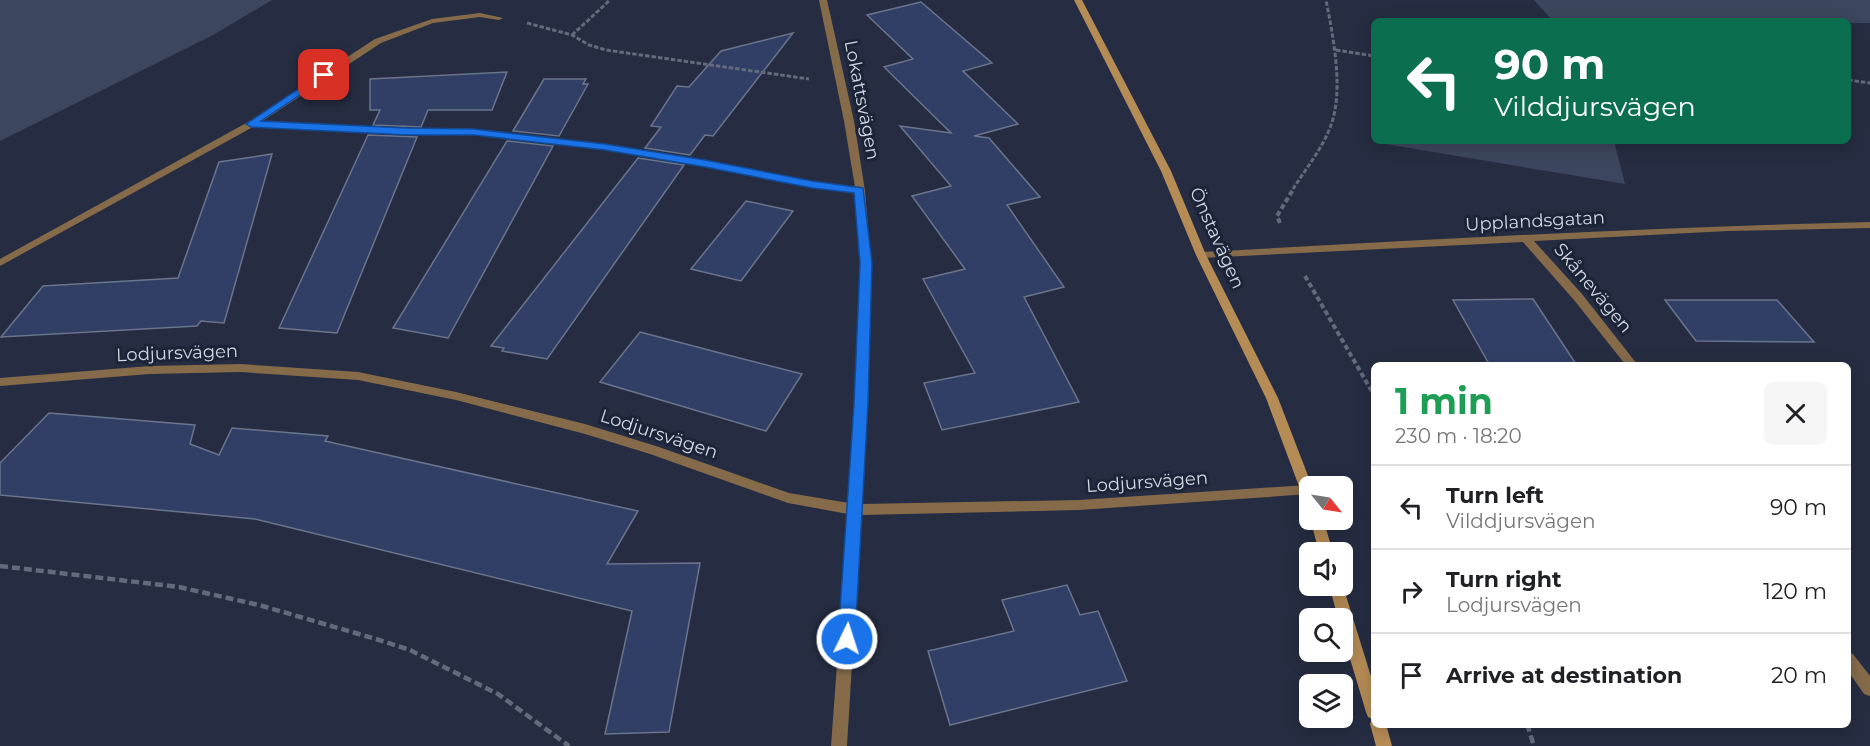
<!DOCTYPE html>
<meta charset="utf-8">
<style>
body{margin:0;font-family:Montserrat,sans-serif;background:#f6f6f6;color:#202124;height:100vh;display:flex;flex-direction:column;font-size:22px;white-space:nowrap}
*{box-sizing:border-box;margin:0}
p{font-size:20px;color:#757577}
.icon{flex:none;width:33px;height:33px;fill:none;stroke:currentColor;stroke-width:2;stroke-linecap:round;stroke-linejoin:round}
.map{position:relative;flex:1;overflow:hidden}
.details{position:absolute;left:1371px;top:362px;width:480px;height:366px;display:flex;flex-direction:column;background:#fff;border-radius:9px;box-shadow:0 3px 15px #0003}
.details>*{flex:none}
.guide{position:absolute;left:1371px;top:18px;width:480px;height:126px;border-radius:9px;box-shadow:0 3px 15px #0003;background:#0b6e4f;color:#fff;overflow:hidden}
.needle{width:39px;rotate:120deg}
.controls{position:absolute;left:1299px;top:476px;display:grid;gap:12px}
.controls a{display:grid;place-items:center;width:54px;height:54px;border-radius:9px;background:#fff;box-shadow:0 3px 15px #0003;font-size:30px}
.pin{position:absolute;display:grid;place-items:center;width:51px;height:51px;color:#fff;margin:-26px;border-radius:12px;box-shadow:0 3px 9px #0006}
.me{position:absolute;width:66px;margin:-33px;rotate:4deg;stroke-linejoin:round;filter:drop-shadow(0 0 4px #0008)}
.turn{display:flex;align-items:center;gap:21px;height:126px;padding:0 24px;font-size:27px}
.turn .icon{width:78px;height:78px;stroke-width:2.5}
.turn b{display:block;font-size:42px;line-height:51px}
.round{display:grid;place-items:center;flex:none;width:63px;height:63px;border-radius:9px;background:#f6f6f6}
.headline{display:flex;align-items:center;justify-content:space-between;height:102px;padding:0 24px}
h1{font-size:36px;font-weight:700;line-height:45px;color:#1e9e55}
ul{padding:0;list-style:none}
li{display:flex;align-items:center;gap:18px;height:84px;padding:0 24px;border-top:2px solid #e0e0e0}
li div{flex:1}
li b{display:block;font-size:22px}
li em{font-style:normal}
.map>svg:first-child{display:block}
.green{fill:#3c465e}
.building{fill:#313f66;stroke:#6a748b;stroke-width:1.5}
.lines{fill:none;stroke-linecap:round;stroke-linejoin:round}
.path-far2{stroke:#636a7c;stroke-width:3;stroke-dasharray:4.5 2;stroke-linecap:butt}
.path-far1{stroke:#636a7c;stroke-width:4;stroke-dasharray:5 3;stroke-linecap:butt}
.path{stroke:#636a7c;stroke-width:4.5;stroke-dasharray:8 4;stroke-linecap:butt}
.street{fill:#856b4a;fill-rule:evenodd}
.secondary{fill:#b68c56;fill-rule:evenodd}
.route{fill:#1a73e8;stroke:#114b97;stroke-width:1.5}
.labels{text-anchor:middle;stroke-width:6;stroke-linejoin:round;paint-order:stroke}
.street-label{font-size:18px;fill:#d2d7e4;stroke:#1c2437}
</style>
<div class="map">
<svg width="1870" height="746" viewBox="0 0 1870 746">
<rect width="100%" height="100%" fill="#262d42"/>
<!-- green -->
<g class="green">
<polygon points="0,0 272,0 213,35 0,141"/>
<polygon points="1534,0 1870,0 1870,23 1848,23 1848,21 1553,21"/>
<polygon points="1380,141 1614,141 1625,184 1379,143"/>
</g>
<!-- building -->
<g class="building">
<polygon points="921,2 992,63 963,71 1018,124 974,136 989,138 1040,197 1007,205 1064,287 1024,297 1079,402 942,430 924,383 975,373 923,279 965,269 912,196 951,186 900,126 951,133 884,67 913,59 867,15"/>
<polygon points="793,33 713,136 705,135 690,155 645,148 661,127 651,126 677,86 689,87 721,51"/>
<polygon points="507,72 492,110 428,110 421,127 373,125 380,110 370,110 370,79"/>
<polygon points="544,79 586,79 583,84 588,84 559,136 513,131"/>
<polygon points="368,135 417,137 337,333 279,328"/>
<polygon points="507,141 553,146 448,338 393,328"/>
<polygon points="272,154 224,323 201,321 197,326 1,337 43,286 178,278 219,162"/>
<polygon points="638,158 684,165 547,359 502,351 504,348 491,346"/>
<polygon points="746,201 793,211 741,281 691,269"/>
<polygon points="1533,299 1576,364 1489,364 1453,300"/>
<polygon points="1665,300 1777,300 1814,342 1696,341"/>
<polygon points="640,332 720,353 802,374 766,431 600,382"/>
<polygon points="49,413 195,425 190,444 219,455 232,428 328,436 325,441 638,511 607,564 700,563 669,732 605,734 632,611 255,519 0,495 0,463"/>
<polygon points="1067,585 1080,615 1098,611 1127,681 950,725 928,651 1014,631 1002,600"/>
</g>
<g class="lines">
<!-- path-far2 -->
<g class="path-far2">
<polyline points="527,23 572,35 589,45 606,50 809,79"/>
<polyline points="572,35 610,0"/>
<polyline points="1336,50 1374,56"/>
<polyline points="1848,80 1870,83"/>
<path d="M1293,189C1305,170 1324,146 1331,125C1344,90 1333,36 1326,0"/>
</g>
<!-- path-far1 -->
<g class="path-far1">
<polyline points="1280,223 1277,216 1294,188"/>
<polyline points="1305,276 1374,395"/>
</g>
<!-- path -->
<g class="path">
<polyline points="0,566 179,587 259,605 376,639 410,650 498,694 569,746"/>
<polyline points="1527,724 1534,746"/>
</g>
<!-- street -->
<g class="street">
<polygon points="819,0 827,0 854,121 865,191 871,263 862,504 1079,500 1307,485 1311,486 1310,494 1079,510 861,515 847,746 831,746 848,514 788,503 650,454 585,434 456,400 358,380 241,372 150,374 0,386 0,378 150,366 241,364 358,372 456,392 585,424 659,447 789,493 849,503 861,263 855,193 812,188 705,166 605,150 474,135 407,135 253,127 0,266 0,259 248,122 375,39 432,19 480,13 503,18 499,20 480,17 433,23 381,43 261,122 407,129 474,129 605,144 705,160 812,182 855,187 844,121"/>
<path d="M1870,222V228L1728,231L1534,241L1582,294L1637,364H1625L1574,300L1523,242L1201,258L1196,255L1201,252C1425,240 1646,227 1870,222Z"/>
<polygon points="1848,652 1853,654 1870,676 1870,696 1864,694 1848,671"/>
</g>
<!-- secondary -->
<g class="secondary">
<polygon points="1074,0 1082,0 1171,171 1206,255 1278,398 1312,486 1310,486 1310,502 1305,501 1303,497 1266,398 1196,255 1161,171"/>
<polygon points="1310,518 1323,519 1333,552 1319,552"/>
<polygon points="1342,583 1374,686 1374,724 1386,724 1392,746 1376,746 1370,724 1372,719 1368,717 1366,712 1342,632 1342,618 1338,618 1329,585 1342,585"/>
</g>
</g>
<!-- route -->
<polygon class="route" points="324,72 329,75 327,77 261,121 407,128 474,129 605,144 705,160 812,181 863,188 872,263 868,404 855,639 853,644 847,646 841,644 838,639 854,404 860,263 854,193 812,188 705,167 605,150 474,135 407,135 251,127 246,124"/>
<g class="labels">
<!-- street labels -->
<g class="street-label">
<text transform="translate(862 100) rotate(79)" y="6">Lokattsvägen</text>
<text transform="translate(1535 221) rotate(-3)" y="6">Upplandsgatan</text>
<text transform="translate(1217 238) rotate(66)" y="6">Önstavägen</text>
<text transform="translate(1593 288) rotate(50)" y="6">Skånevägen</text>
<text transform="translate(177 353) rotate(-2)" y="6">Lodjursvägen</text>
<text transform="translate(659 434) rotate(18)" y="6">Lodjursvägen</text>
<text transform="translate(1147 482) rotate(-4)" y="6">Lodjursvägen</text>
</g>
</g>
</svg>
<div class="controls">
<a><svg class="needle" viewBox="-14 -14 28 28"><path d="M0-13l5 13h-10z" fill="#e53935"/><path d="M0 13l5-13h-10z" fill="#757577"/></svg></a>
<a><svg class="icon" aria-label="sound" viewBox="0 0 24 24"><path d="M4 9h4l5-4v14l-5-4H4zM17 9q2 3 0 6"/></svg></a>
<a><svg class="icon" aria-label="search" viewBox="0 0 24 24"><circle cx="10" cy="10" r="6"/><path d="M15 15l6 6"/></svg></a>
<a><svg class="icon" aria-label="layers" viewBox="0 0 24 24"><path d="M12 4l9 5-9 5-9-5zM3 14l9 5 9-5"/></svg></a>
</div>
<div class="pin" style="left:324px;top:75px;background:#d93025"><svg class="icon" aria-label="arrive" viewBox="0 0 24 24"><path d="M6 21V4h12l-3 4 3 4H6"/></svg></div>
<svg class="me" style="left:847px;top:639px" viewBox="-20 -20 40 40"><circle r="17" fill="#1a73e8" stroke="#fff" stroke-width="3"/><path d="M0-11L8 9 0 5-8 9z" fill="#fff"/></svg>
<div class="guide">
<div class="turn"><svg class="icon" aria-label="left" viewBox="0 0 24 24"><path d="M17 20v-9H6M10 6l-5 5 5 5"/></svg><div><b>90 m</b>Vilddjursvägen</div></div>
</div>
<section class="details">
<div class="headline"><div><h1>1 min</h1><p>230 m · 18:20</p></div><a class="round"><svg class="icon" aria-label="close" viewBox="0 0 24 24"><path d="M6 6l12 12M18 6L6 18"/></svg></a></div>
<ul>
<li><svg class="icon" aria-label="left" viewBox="0 0 24 24"><path d="M17 20v-9H6M10 6l-5 5 5 5"/></svg><div><b>Turn left</b><p>Vilddjursvägen</p></div><em>90 m</em></li>
<li><svg class="icon" aria-label="right" viewBox="0 0 24 24"><path d="M7 20v-9h11M14 6l5 5-5 5"/></svg><div><b>Turn right</b><p>Lodjursvägen</p></div><em>120 m</em></li>
<li><svg class="icon" aria-label="arrive" viewBox="0 0 24 24"><path d="M6 21V4h12l-3 4 3 4H6"/></svg><div><b>Arrive at destination</b></div><em>20 m</em></li>
</ul>
</section>
</div>
